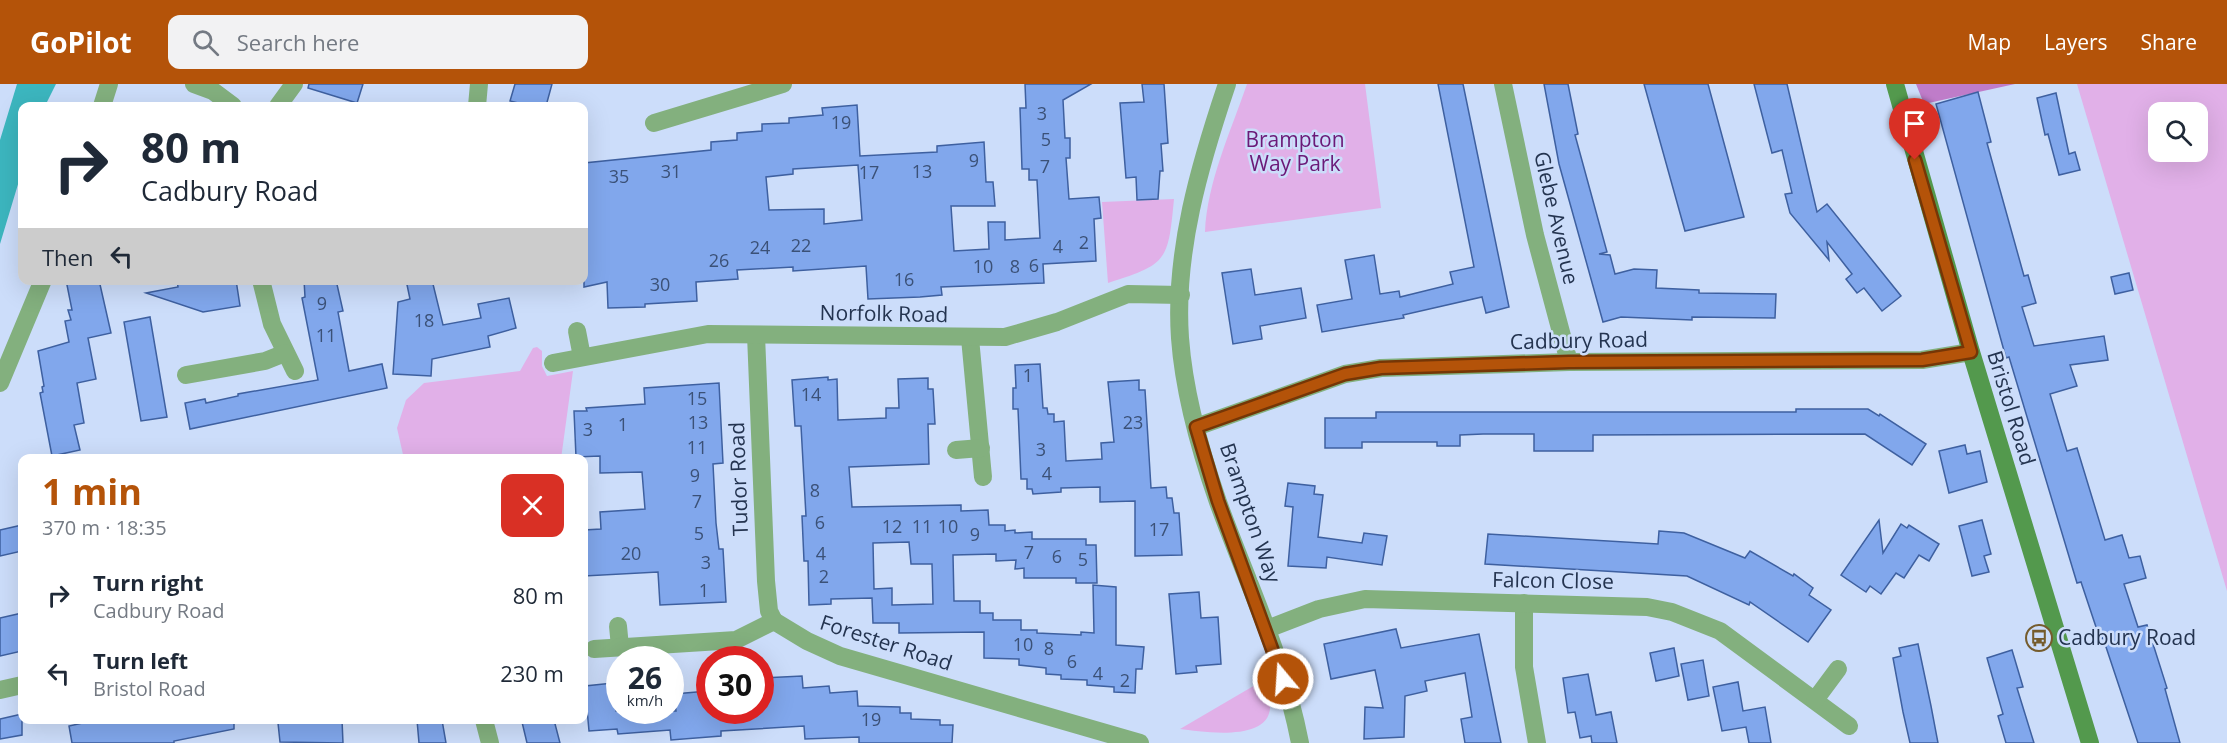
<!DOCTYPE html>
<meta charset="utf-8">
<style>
body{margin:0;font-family:"Open Sans",sans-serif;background:#f2f2f3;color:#1f2937;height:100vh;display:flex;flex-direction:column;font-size:22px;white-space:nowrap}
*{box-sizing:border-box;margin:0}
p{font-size:20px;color:#747a83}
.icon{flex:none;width:33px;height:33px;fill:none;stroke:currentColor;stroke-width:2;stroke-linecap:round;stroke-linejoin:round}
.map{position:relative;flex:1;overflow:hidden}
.panel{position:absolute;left:18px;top:370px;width:570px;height:270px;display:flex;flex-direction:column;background:#fff;border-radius:12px;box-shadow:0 6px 24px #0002}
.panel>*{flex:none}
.banner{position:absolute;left:18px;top:18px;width:570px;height:183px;border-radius:12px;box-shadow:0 6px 24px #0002;background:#fff;color:#1f2937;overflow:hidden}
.tools{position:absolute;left:2148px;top:18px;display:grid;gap:12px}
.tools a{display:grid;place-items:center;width:60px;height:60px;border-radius:12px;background:#fff;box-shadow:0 6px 24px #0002;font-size:30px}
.speed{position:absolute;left:606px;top:562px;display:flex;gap:12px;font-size:30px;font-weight:700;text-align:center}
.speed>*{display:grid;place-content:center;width:78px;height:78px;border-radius:50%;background:#fff;box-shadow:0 6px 24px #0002;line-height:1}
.speed small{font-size:15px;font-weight:400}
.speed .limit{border:9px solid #d22;background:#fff;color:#111}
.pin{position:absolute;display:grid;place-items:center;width:51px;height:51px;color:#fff;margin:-62px -26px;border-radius:50% 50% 50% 0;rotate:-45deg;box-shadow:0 0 6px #0007}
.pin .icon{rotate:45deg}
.me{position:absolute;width:66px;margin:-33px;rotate:342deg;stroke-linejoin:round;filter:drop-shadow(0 0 4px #0008)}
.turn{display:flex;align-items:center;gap:21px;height:126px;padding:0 24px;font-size:27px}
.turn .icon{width:78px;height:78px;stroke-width:2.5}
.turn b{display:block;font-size:42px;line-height:51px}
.then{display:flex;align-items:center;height:57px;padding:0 24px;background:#0003;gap:12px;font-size:22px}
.round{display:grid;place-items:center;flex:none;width:63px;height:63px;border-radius:12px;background:#f2f2f3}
.headline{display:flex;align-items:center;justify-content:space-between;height:102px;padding:0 24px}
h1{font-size:36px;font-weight:700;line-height:45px;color:#b45309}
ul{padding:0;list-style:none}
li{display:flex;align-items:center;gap:18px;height:78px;padding:0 24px}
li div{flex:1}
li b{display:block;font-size:22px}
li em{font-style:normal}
header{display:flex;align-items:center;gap:36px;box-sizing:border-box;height:84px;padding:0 30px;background:#b45309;color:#fff}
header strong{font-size:28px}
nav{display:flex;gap:33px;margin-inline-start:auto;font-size:21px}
.search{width:420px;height:54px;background:#f2f2f3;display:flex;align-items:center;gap:15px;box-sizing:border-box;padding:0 21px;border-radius:12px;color:#747a83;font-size:22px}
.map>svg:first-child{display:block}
.green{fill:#e1b0e8;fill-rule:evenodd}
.forest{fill:#bf7cc9}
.water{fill:#3cb6bf}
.building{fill:#81a7ec;stroke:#3e60a0;stroke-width:1.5;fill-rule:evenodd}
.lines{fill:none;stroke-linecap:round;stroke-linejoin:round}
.street{stroke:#83b07e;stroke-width:18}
.secondary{stroke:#53994d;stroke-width:18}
.route-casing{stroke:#753606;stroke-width:15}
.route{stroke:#b45309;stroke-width:10}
.labels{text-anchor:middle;stroke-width:5;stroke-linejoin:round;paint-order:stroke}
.number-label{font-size:18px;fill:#3b5177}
.park-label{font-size:21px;fill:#6b1978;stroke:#ccddfa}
.street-label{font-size:21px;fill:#243450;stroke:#ccddfa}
.poi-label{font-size:21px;fill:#243450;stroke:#ccddfa;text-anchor:start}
</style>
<header>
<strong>GoPilot</strong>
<div class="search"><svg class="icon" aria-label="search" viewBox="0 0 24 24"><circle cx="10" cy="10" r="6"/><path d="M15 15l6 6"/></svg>Search here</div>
<nav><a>Map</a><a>Layers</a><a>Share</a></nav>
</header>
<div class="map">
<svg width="2227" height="659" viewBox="0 0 2227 659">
<rect width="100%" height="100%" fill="#ccddfa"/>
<!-- green -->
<g class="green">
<path d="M1247,0H1365L1381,124L1205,148C1207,98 1231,47 1247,0Z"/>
<path d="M2077,0H2227V507ZM2198,28V68H2158V28Z"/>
<path d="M1174,115C1168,177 1168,180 1108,199L1102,118Z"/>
<polygon points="537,263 542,267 542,282 547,292 573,287 561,375 404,375 397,344 406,316 424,299 520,287 533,264"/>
<path d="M1262,597C1267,604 1271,615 1270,624C1268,658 1203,648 1180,645Z"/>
</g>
<!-- forest -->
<polygon class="forest" points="1916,0 2015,0 1924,20"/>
<!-- water -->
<polygon class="water" points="17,0 56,0 45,22 22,22 22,87 0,160 0,56"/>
<!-- building -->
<g class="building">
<polygon points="309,0 363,0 357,19 308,4"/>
<polygon points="515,0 552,0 546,22 530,22 510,17"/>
<path d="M1025,0H1091L1063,16L1065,54H1070V74H1066L1069,115L1099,113L1101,134L1094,135L1096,177L1043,180L1044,199L941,203L942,211L920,213L868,215L866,182L793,187V183L737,186L738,195L696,198L697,217L645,220V223L608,224L607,198L584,203V79L711,66V58L737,56V49L762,47V40L789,39V34L823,31L822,24L857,21L860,72L937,68V62L984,58L986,98H993L995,122H951L954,167L989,165L988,138H1005V156L1040,154L1037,96H1029V85H1022L1020,24H1026ZM858,81L862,136L824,140V125L769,126L766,93L793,90V85Z"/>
<polygon points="1142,0 1164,0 1168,59 1161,60 1163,87 1160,87 1158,115 1137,116 1136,93 1126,94 1120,19 1144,18"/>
<polygon points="1438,0 1463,0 1509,223 1486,229 1482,213 1403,231 1404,234 1322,248 1317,221 1352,215 1345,176 1374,171 1380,210 1399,207 1400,213 1453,200 1450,188 1474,183"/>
<polygon points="1544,0 1568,0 1578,50 1575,51 1607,168 1599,170 1610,171 1615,190 1634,185 1657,186 1656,204 1699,206 1699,209 1776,210 1775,234 1692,233 1692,236 1621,233 1603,238 1559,80"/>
<polygon points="1644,0 1708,0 1744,133 1685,147"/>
<polygon points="1754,0 1787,0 1817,128 1827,120 1901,212 1882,227 1864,204 1857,209 1846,195 1852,190 1827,158 1829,176 1790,129 1785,110 1792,109 1782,66 1772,69"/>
<polygon points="1978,8 1991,58 1987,59 1995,88 2024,192 2028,191 2036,219 2022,223 2034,262 2104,252 2108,276 2070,281 2077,302 2050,310 2067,367 2077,364 2105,456 2122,451 2129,474 2140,472 2146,494 2124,500 2138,543 2147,541 2167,604 2165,605 2180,659 2138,659 2103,554 2100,555 2081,498 2077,499 2009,273 2006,274 1936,20"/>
<polygon points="2056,9 2069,70 2075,68 2080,86 2059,91 2048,50 2045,51 2037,14"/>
<polygon points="1251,185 1255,211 1301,204 1306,234 1260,242 1262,255 1233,260 1222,189"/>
<polygon points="2129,189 2133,206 2115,210 2111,193"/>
<polygon points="66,196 99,196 111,249 88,254 96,295 77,299 84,339 74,341 80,366 52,372 40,309 43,308 42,303 44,302 38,267 69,258 65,237 71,236 68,226 72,226"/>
<polygon points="177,196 236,196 240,222 203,228 146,209 178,203"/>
<polygon points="304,196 336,196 343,227 338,228 349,287 382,280 387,304 190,345 185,319 205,315 206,319 238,312 238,310 318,296 302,214 305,213"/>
<polygon points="406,196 432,196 443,241 481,234 478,220 509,214 516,244 488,252 490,263 432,275 431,292 393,290 398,218 410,215"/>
<polygon points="150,233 167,333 141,337 124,238"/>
<polygon points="1040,280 1043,324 1047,324 1048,330 1054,330 1054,338 1064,337 1066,377 1102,375 1101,359 1114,358 1108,298 1139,296 1139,306 1145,306 1151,404 1166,403 1167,414 1172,414 1174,429 1179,429 1182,471 1135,472 1135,417 1100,418 1100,403 1061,404 1061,408 1033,410 1032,405 1027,405 1027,395 1021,395 1018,325 1013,325 1013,304 1016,304 1015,281"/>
<path d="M828,293V296L837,295L838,336L886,334V324H899L898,295L928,294V305H933L935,340H928L929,380L849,383L852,423L961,421V427L988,426L989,441H1005V447L1015,446V449L1032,448V455H1086V461H1096L1097,499H1076V494H1024V484L1015,485L1016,476L996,477V470L953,471L954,517H980V529H993V536H1021V546H1037V549L1081,551V548L1094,549L1093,501L1116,503V561L1144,563L1142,585H1136L1135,609L1114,608V603L1087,601V596L1061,595V591L1046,590V584L1019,581V575L984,574V548L899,549V539H873L872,514L831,515V520L809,521L808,477H804L802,432H806L801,342H795L792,296ZM909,458L911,480H932L933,520L892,521V504L874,505L873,459Z"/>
<polygon points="719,299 723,379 713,380 716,439 719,465 723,465 726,518 660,521 658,488 584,492 584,446 601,445 600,428 645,425 642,388 600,389 600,372 576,373 574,327 587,327 586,324 645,320 644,304"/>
<polygon points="1796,325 1868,325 1879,332 1880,330 1926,360 1912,381 1865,350 1593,351 1593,367 1534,367 1534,350 1483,350 1460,351 1460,362 1437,362 1437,358 1362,358 1362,364 1325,364 1325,334 1376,334 1376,328 1796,328"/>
<polygon points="1965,361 1967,370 1980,367 1987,398 1949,409 1939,367"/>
<polygon points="1288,399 1315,402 1314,410 1323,411 1318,453 1362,459 1364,449 1387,452 1382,481 1327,473 1326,484 1288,482 1293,423 1285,422"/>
<polygon points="1879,436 1883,469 1901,440 1907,444 1909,441 1939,460 1929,477 1919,471 1904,494 1896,489 1881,510 1870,502 1866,508 1841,491"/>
<polygon points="1982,436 1991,470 1984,472 1989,488 1972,492 1959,442"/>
<polygon points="22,441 22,467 0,472 0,446"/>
<polygon points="1659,447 1684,449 1745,474 1750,467 1793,492 1794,490 1813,504 1809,511 1831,526 1808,558 1750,518 1749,521 1687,492 1485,480 1488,450 1658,460"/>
<polygon points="1199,508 1201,534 1218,533 1221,580 1196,582 1197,588 1176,590 1169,510"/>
<polygon points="22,529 22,567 0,572 0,534"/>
<polygon points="1396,545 1401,564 1479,550 1501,659 1465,659 1461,635 1472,633 1465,589 1425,597 1427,607 1405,612 1404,653 1364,655 1365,623 1383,624 1375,586 1331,595 1324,560"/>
<polygon points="1918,560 1931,622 1938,659 1910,659 1903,628 1893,574 1901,572 1899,564"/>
<polygon points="1674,564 1679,592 1656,597 1650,569"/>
<polygon points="2012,566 2023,603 2017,604 2034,659 2006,659 1998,632 2003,630 1987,574"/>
<polygon points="1703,576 1709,612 1688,616 1681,580"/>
<polygon points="1588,590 1596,631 1611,628 1617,659 1592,659 1591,652 1580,654 1575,628 1568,629 1563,594"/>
<polygon points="802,592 803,604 829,602 830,609 857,607 858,622 900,623 900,629 911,629 911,635 940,636 940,641 953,641 952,659 859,659 859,653 805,655 804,642 721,647 721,652 671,656 670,646 618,650 617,645 589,647 585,602 613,599 616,627 676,627 674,610 708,607 710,627 760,627 760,594"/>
<polygon points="1738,598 1743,627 1765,623 1771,659 1749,659 1746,643 1722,647 1713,603"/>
<polygon points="22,630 22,651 0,655 0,635"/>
<polygon points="96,636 234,636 234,645 174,657 174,659 72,659 69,642"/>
<polygon points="300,636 342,636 343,659 280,658 278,639"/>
<polygon points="417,636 442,636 446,659 419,659"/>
<polygon points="531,636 554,636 560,659 527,659 522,638"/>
</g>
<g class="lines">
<!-- street -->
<g class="street">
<polyline points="194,0 213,7 233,22"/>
<path d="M1227,0C1200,80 1174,168 1180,254C1184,309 1200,366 1218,418C1247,498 1284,575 1300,659"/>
<polyline points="1503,0 1535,151 1569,278"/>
<polyline points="102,22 109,0"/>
<polyline points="278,22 294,0"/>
<polyline points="477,22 479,0"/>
<polyline points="654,39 783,0"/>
<polyline points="261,196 272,240 295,287"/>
<polyline points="577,247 582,273"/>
<polyline points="756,251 766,497 769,527 774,537"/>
<polyline points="970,254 983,393"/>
<polyline points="553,279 708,250 1005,253 1057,238 1128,210 1181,211"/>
<polyline points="186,291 265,277 285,269"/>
<polyline points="0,299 43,196"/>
<polyline points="1196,343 1345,290 1381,284 1569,278 1922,276 1971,268"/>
<polyline points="956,366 981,364"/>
<polyline points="1524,519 1524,583 1537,659"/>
<polyline points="618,542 620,563"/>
<polyline points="1267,545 1319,525 1365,515 1647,523 1672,528 1720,547 1849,642"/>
<polyline points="594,565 736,556 774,537 807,557 840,572 1140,659"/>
<polyline points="0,606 22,601"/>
<polyline points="1815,616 1838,585"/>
<polyline points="484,636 490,659"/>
</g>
<!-- secondary -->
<polyline class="secondary" points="1895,0 1971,268 2090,659"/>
</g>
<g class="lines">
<defs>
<polyline id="route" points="1283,595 1218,417 1196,343 1345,290 1381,284 1569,278 1922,276 1971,268 1915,76"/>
</defs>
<!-- route casing -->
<use href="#route" class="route-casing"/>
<!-- route -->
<use href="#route" class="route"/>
</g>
<!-- icons -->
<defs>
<symbol id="bus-ring" viewBox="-11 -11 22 22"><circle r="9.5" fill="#ccddfa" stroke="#755c2d" stroke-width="1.5"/><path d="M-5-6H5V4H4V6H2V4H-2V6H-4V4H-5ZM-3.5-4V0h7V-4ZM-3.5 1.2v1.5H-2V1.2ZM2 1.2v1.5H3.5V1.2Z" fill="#755c2d"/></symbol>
</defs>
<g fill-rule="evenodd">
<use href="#bus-ring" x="2024" y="539" width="30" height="30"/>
</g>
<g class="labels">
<!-- number labels -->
<g class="number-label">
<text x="1042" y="36">3</text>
<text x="841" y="45">19</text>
<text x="1046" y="62">5</text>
<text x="974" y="83">9</text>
<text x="1045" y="89">7</text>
<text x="671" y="94">31</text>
<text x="922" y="94">13</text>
<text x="869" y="95">17</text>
<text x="619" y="99">35</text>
<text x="1084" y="165">2</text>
<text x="801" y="168">22</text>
<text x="1058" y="169">4</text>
<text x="760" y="170">24</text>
<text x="719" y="183">26</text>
<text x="1034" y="188">6</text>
<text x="983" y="189">10</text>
<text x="1015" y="189">8</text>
<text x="904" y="202">16</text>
<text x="660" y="207">30</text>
<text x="322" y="226">9</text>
<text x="424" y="243">18</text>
<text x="326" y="258">11</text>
<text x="1028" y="298">1</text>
<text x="811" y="317">14</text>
<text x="697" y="321">15</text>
<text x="698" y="345">13</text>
<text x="1133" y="345">23</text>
<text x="623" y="347">1</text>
<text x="588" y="352">3</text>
<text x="697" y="370">11</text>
<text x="1041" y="372">3</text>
<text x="1047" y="396">4</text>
<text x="695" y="398">9</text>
<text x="815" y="413">8</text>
<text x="697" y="424">7</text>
<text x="820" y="445">6</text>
<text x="892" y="449">12</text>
<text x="922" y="449">11</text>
<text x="948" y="449">10</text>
<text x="1159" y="452">17</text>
<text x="699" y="456">5</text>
<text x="975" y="457">9</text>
<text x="1029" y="475">7</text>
<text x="631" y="476">20</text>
<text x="821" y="476">4</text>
<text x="1057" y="479">6</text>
<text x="1083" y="482">5</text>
<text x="706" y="485">3</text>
<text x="824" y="499">2</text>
<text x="704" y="513">1</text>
<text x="1023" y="567">10</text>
<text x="1049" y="571">8</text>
<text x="1072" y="584">6</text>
<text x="1098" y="596">4</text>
<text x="1125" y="603">2</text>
<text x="871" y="642">19</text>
</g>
<!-- park labels -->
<g class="park-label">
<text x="1295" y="63">Brampton<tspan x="1295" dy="24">Way Park</tspan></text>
</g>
<!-- street labels -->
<g class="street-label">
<text transform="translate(1556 134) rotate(77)" y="7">Glebe Avenue</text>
<text transform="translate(884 230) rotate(1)" y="7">Norfolk Road</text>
<text transform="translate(1579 257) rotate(-1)" y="7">Cadbury Road</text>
<text transform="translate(2011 324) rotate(73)" y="7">Bristol Road</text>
<text transform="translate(739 395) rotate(-92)" y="7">Tudor Road</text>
<text transform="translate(1250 429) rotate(71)" y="7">Brampton Way</text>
<text transform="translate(1553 497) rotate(1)" y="7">Falcon Close</text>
<text transform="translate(886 559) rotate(18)" y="7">Forester Road</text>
</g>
<!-- poi labels -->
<g class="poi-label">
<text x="2058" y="561">Cadbury Road</text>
</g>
</g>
</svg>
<div class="tools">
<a><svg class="icon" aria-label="search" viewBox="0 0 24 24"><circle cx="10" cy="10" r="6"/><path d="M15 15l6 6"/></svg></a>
</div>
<div class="speed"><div>26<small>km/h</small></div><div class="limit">30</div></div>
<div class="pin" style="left:1915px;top:76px;background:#d93025"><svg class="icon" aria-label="arrive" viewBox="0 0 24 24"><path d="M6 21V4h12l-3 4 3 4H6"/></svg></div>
<svg class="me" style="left:1283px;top:595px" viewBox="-20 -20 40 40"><circle r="17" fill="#b45309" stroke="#fff" stroke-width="3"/><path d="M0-11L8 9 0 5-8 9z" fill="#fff"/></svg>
<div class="banner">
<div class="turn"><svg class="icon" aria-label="right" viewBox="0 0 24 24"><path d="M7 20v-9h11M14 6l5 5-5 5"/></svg><div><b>80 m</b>Cadbury Road</div></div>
<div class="then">Then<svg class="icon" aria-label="left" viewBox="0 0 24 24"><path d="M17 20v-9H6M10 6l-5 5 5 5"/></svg></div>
</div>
<section class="panel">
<div class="headline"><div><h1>1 min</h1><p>370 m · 18:35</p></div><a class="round" style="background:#d93025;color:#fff"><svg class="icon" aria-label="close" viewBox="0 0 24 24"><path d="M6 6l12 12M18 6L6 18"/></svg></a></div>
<ul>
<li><svg class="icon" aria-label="right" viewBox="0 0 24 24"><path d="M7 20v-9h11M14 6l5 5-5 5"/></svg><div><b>Turn right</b><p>Cadbury Road</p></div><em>80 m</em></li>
<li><svg class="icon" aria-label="left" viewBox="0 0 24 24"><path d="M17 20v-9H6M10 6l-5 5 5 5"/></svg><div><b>Turn left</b><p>Bristol Road</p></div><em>230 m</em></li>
</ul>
</section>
</div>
